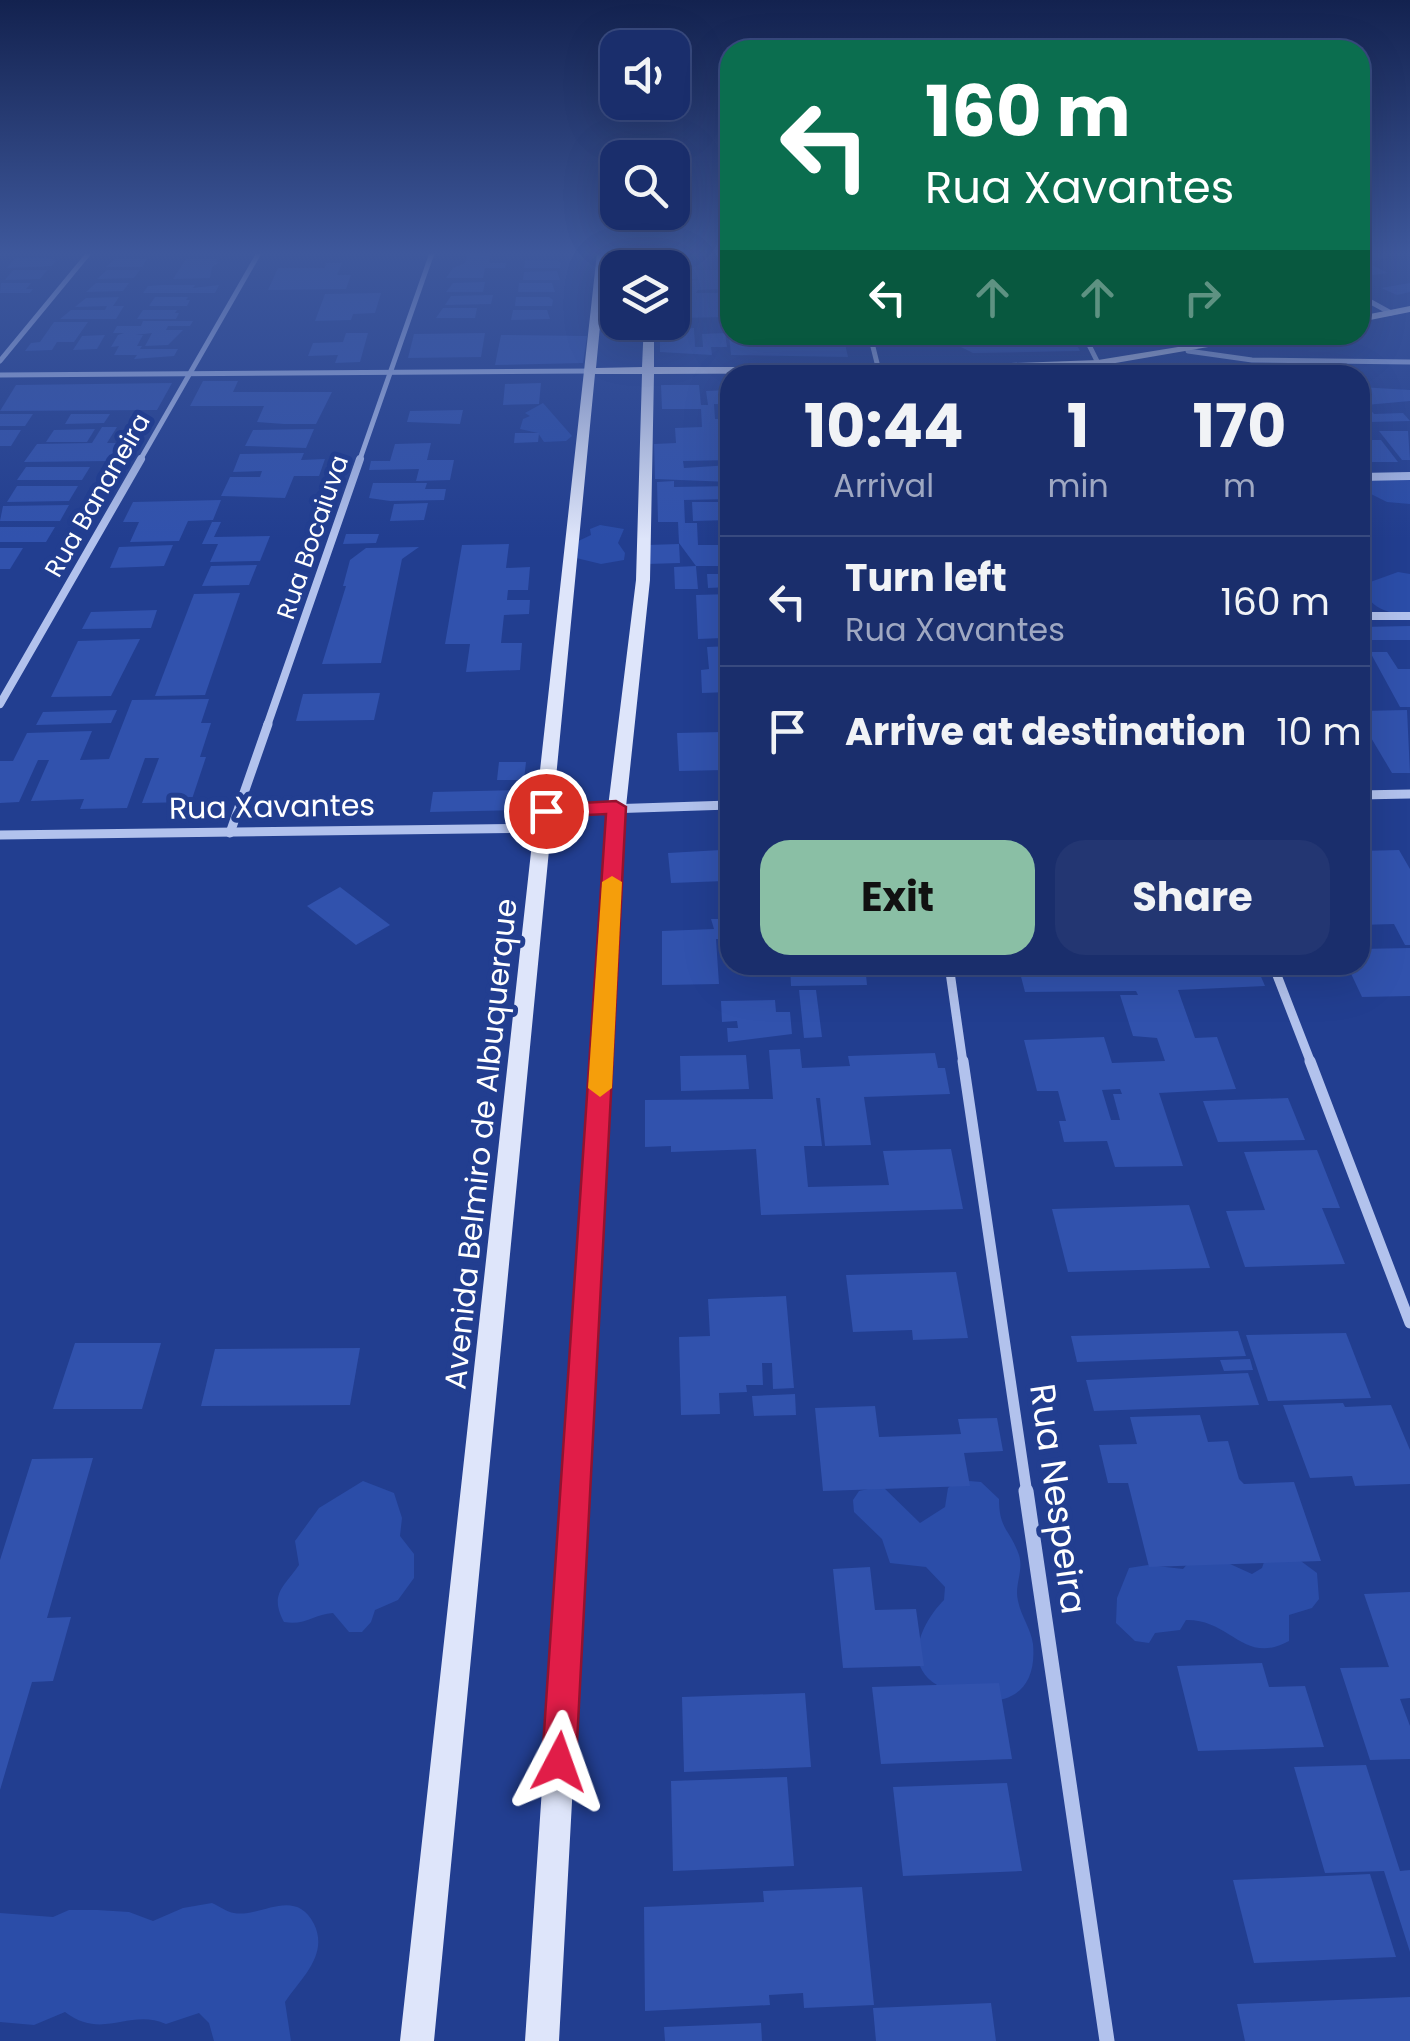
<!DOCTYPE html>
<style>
body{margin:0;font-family:Poppins,sans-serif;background:#233672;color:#f1f3f6;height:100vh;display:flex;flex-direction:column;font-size:38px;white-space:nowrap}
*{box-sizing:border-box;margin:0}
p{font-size:32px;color:#9fa8c2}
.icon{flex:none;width:55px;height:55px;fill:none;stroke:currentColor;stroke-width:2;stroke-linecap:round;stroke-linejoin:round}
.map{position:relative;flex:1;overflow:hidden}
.sheet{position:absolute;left:720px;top:365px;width:650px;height:610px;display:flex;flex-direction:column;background:#1a2e6c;border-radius:30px;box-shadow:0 10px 40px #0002,0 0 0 2px #384a7f}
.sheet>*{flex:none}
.hud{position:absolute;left:720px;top:40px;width:650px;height:305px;border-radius:30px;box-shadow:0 10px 40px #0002,0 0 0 2px #384a7f;background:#0b6e4f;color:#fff;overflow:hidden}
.controls{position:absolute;left:600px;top:30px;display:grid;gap:20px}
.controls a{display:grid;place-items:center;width:90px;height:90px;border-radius:20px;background:#1a2e6c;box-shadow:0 10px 40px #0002,0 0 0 2px #384a7f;font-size:50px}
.pin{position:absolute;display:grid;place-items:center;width:85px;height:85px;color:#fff;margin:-42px;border:5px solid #fff;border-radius:50%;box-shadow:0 2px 10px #0007}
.me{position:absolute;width:110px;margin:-55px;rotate:4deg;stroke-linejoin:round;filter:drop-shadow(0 0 8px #0008)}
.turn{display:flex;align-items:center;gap:35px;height:210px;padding:0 40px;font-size:45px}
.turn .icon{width:130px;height:130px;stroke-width:2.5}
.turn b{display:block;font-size:70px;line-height:85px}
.lanes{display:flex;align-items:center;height:95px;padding:0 40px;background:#0003;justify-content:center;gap:50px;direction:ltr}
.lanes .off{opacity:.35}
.eta{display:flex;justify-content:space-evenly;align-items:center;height:170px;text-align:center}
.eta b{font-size:60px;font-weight:700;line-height:70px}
.button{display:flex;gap:20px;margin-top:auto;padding:20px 40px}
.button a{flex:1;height:115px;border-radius:30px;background:#8abfa5;color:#111;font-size:40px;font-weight:700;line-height:115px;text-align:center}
.button a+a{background:#233672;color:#f1f3f6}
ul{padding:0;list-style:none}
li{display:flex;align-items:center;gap:30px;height:130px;padding:0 40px;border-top:2px solid #384a7f}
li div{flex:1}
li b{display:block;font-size:38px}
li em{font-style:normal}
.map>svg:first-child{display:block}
.green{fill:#2b4da8}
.building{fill:#3152ad;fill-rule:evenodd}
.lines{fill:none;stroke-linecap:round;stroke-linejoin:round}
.street-far4{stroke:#b2c2ed;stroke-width:5}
.street-far3{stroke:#b2c2ed;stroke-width:8}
.street-far2{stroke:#b2c2ed;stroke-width:9}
.street-far1{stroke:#b2c2ed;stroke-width:11}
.street{stroke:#b2c2ed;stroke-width:15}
.secondary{fill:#dee5fa;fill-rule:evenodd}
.route{fill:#e11d48;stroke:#92132f;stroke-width:2.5}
.slow{fill:#f59e0b}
.labels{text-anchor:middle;stroke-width:10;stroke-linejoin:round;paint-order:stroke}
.far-street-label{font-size:25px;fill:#fff;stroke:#223e90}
.street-label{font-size:30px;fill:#fff;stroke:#223e90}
.near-street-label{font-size:35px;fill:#fff;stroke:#223e90}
</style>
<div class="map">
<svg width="1410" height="2041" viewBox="0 0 1410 2041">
<rect width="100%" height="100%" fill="#223e90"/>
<!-- green -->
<g class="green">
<polygon points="543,403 572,436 566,441 544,442 538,433 520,429 523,419 530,416 525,413"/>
<polygon points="1360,475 1410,480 1410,504 1387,502 1363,490"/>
<polygon points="600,525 624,529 618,543 625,553 624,560 601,564 568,556 572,544 591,535 590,529"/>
<path d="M1398,572L1410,574V618C1387,611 1369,610 1362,585Z"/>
<path d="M957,1480L981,1482L999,1499C999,1530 1010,1529 1019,1555C1024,1571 1014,1585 1018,1601C1021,1616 1031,1629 1033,1644C1039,1710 980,1711 937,1685C901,1664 923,1621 944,1600L945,1587L926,1567L890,1563L882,1539L854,1512L853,1500L859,1491L882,1486L920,1523L945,1507L948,1488Z"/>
<path d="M363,1481L394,1493L402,1518L400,1536L414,1554V1578L398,1600L375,1610L371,1622L362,1632H349L333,1613C314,1614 305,1626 284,1622C269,1594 284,1587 299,1565L295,1541L319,1508Z"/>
<path d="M1294,1556L1317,1573L1319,1599L1312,1608L1289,1615V1641C1244,1666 1231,1619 1186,1620L1180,1630L1155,1633L1149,1643L1135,1641L1116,1623L1117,1598L1129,1568L1148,1565L1183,1569L1190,1561L1230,1564L1252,1574L1262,1568L1265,1559Z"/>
<path d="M212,1903C219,1906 227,1912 234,1913C260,1918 295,1886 314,1924C329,1955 301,1978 285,2002L291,2041H214L209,2023L199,2013L166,2024C129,2008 103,2041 65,2012L34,2025L0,2022V1913L53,1917L69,1910H97L129,1912L153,1921L183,1908Z"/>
</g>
<!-- building -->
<g class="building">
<polygon points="468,253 490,253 489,263 506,263 505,268 485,268 483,278 446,278 453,268 465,263"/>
<polygon points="1360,253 1377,253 1387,258 1366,262 1388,273 1373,275 1360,269"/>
<polygon points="15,258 45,258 57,260 52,266 7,268"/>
<polygon points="115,259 147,259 142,267 106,267"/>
<polygon points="186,259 218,259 216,262 220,262 212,267 210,278 173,279"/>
<polygon points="525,260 557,260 561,263 560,268 524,268"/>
<polygon points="326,263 342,263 337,275 351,275 346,289 268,290 278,268 325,268"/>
<polygon points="13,270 47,270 40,279 5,280"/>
<polygon points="107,270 140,270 134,278 97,279"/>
<polygon points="672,270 718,270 720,289 698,290 696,293 727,293 730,317 674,318 673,304 678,304 680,293 679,288 672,288 672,281 701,280 672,278"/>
<polygon points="557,271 560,280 523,280 524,272"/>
<polygon points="485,282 483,292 446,292 453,283"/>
<polygon points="1,283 31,283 26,289 33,289 30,293 0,293"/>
<polygon points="96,283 129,283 123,291 86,292"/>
<polygon points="519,283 552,283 555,292 518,292"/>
<polygon points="1410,283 1410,292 1397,295 1381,288"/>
<polygon points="162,285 195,285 193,288 219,285 215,293 143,293 148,286"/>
<polygon points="381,293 375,313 353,314 351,320 315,321 325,294"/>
<polygon points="493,295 491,304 445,305 451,296"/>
<polygon points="119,297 113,306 124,306 116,319 60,319 71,310 105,310 107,306 75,307 86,298"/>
<polygon points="155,297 188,297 186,300 190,300 187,306 149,306"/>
<polygon points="516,297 549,297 553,300 552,306 515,306"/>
<polygon points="443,308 477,308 475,318 436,318"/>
<polygon points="143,310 177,310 175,313 179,313 176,319 137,319"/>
<polygon points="513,310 547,310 550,319 511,320"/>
<polygon points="143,321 193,321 190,326 168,326 166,330 183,330 168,345 145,346 152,333 135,335 143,335 137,346 142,346 140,349 178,349 174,356 134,359 137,355 114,355 119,346 111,347 118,335 124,333 113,333 117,326 141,326"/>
<polygon points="54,322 88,322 74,342 57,342 52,350 25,351 31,343 40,342"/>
<polygon points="694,328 695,347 703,347 702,334 725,333 727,347 711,347 712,355 660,352 660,329"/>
<polygon points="346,333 368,333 360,362 335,363 338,355 308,356 313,343 343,342"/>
<polygon points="485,333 481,357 408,358 414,334"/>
<polygon points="105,335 97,349 73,350 82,336"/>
<polygon points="501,335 587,336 583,363 495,365"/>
<polygon points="729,335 767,335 769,346 776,346 774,335 843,335 848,357 731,355"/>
<polygon points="883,335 1072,336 1080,351 973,353 955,344 886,346"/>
<polygon points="203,381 238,381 233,392 332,392 316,424 284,424 257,422 264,406 190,406"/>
<polygon points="172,383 157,410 0,411 16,385"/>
<polygon points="541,383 539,404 503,405 505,384"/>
<polygon points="661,385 699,385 701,405 708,405 706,391 730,390 730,404 714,404 715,419 730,419 730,460 683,461 684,468 730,465 730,482 655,479 654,444 676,443 675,428 702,427 701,409 662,409"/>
<polygon points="1360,387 1410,390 1410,401 1366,405 1374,414 1403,413 1410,421 1371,422 1360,408"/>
<polygon points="463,410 460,424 407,422 410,411"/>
<polygon points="0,414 33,414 25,426 0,426"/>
<polygon points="71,414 110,414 104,423 65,424"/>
<polygon points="102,427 117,427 107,443 119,443 109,461 24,462 37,444 92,443"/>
<polygon points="95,429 87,442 46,442 54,430"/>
<polygon points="314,429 306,448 245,446 253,430"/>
<polygon points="0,430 21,430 11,446 0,446"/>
<polygon points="1379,431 1408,431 1410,460 1402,460"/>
<polygon points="515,433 539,433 538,442 514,443"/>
<polygon points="1360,440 1381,440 1398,462 1360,462"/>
<polygon points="431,443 427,460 454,460 450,480 416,481 419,469 369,470 371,461 390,461 395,444"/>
<polygon points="304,453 301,460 325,459 319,476 294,476 285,498 221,496 230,477 260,477 262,471 233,472 240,454"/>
<polygon points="26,467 90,467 82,480 17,480"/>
<polygon points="674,481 674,487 730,486 730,499 684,500 685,523 697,523 698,545 730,545 730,566 696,566 698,589 675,589 674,567 696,566 679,543 678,522 658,522 657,482"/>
<polygon points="373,483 427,483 425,489 446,489 444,500 390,501 369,498"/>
<polygon points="17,486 78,486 69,501 7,502"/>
<polygon points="221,500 213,520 188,521 179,541 130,542 139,522 123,522 133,502"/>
<polygon points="692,502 730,502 730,520 693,521"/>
<polygon points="428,503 424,520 390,521 394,504"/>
<polygon points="69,505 60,521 0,521 3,506"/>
<polygon points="212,522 221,522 214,537 270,536 260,561 210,562 218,544 202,544"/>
<polygon points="0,527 55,527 46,542 0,542"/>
<polygon points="346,534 379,534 376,543 343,544"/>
<polygon points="509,544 506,568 530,567 528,590 508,590 507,600 530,600 529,614 504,615 501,643 522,643 520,670 466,672 470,644 445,644 462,545"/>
<polygon points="679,544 680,563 647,564 647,545"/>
<polygon points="173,545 164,566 110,568 119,547"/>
<polygon points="419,547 402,559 381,663 322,664 346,586 343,586 350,560 366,548"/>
<polygon points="0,548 23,548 10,569 0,569"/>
<polygon points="257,565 249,585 202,586 211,566"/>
<polygon points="707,574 730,574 730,587 708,588"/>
<polygon points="240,593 205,695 155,696 194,594"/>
<polygon points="730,594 730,619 721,619 722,623 730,623 730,642 723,642 723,638 698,639 696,595"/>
<polygon points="157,610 151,628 82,629 91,612"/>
<polygon points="1410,626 1410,640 1360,640 1360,627"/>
<polygon points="140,639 111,696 51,697 78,641"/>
<polygon points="730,646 730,692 702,693 701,670 709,669 707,647"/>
<polygon points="1370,652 1387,652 1398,669 1410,669 1410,707 1400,707"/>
<polygon points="380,693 374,720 296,721 303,694"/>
<polygon points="209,699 201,723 211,723 200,757 206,757 191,802 142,803 159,758 145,758 127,808 80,809 84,799 31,801 49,760 38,760 19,802 0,803 0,761 13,761 27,733 92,731 80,760 109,759 132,700"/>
<polygon points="117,710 111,723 36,725 43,712"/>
<polygon points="1407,710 1410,773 1392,773 1370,736 1360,736 1360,711"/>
<polygon points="722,732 724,770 679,771 677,733"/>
<polygon points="499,762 526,762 524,780 497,780"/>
<polygon points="524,790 522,810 430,812 433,792"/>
<polygon points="721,850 725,881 671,883 668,853"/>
<polygon points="1399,850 1410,869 1410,945 1405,945 1394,924 1360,925 1360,851"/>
<polygon points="340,887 390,925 356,945 307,906"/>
<polygon points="711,919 730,919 730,939 716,939 719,984 662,985 662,931 714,929"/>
<polygon points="1410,948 1410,996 1362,997 1347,965 1360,965 1360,949"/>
<polygon points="790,965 865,965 867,985 791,986"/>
<path d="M1018,965H1256L1265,986L1178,990L1195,1038L1217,1037L1236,1089L1159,1093L1183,1166L1115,1167L1107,1141L1064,1142L1059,1121H1066L1058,1091H1037L1024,1040L1104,1037L1112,1063L1165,1061L1157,1038L1133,1036L1120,995H1138L1136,991L1025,992ZM1120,1089L1122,1094H1113L1120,1120H1111L1102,1090Z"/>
<polygon points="799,990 816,990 822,1037 804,1038"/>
<polygon points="775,1000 776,1012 790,1012 792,1034 728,1042 727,1028 738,1028 737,1021 722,1022 721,1001"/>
<polygon points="800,1049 802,1068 850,1066 848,1056 935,1053 938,1068 945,1068 950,1094 864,1097 871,1145 825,1146 820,1098 816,1098 822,1146 804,1146 808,1187 889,1185 883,1151 951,1149 963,1209 761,1215 756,1149 671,1152 671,1146 645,1147 645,1100 773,1099 769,1050"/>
<polygon points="746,1055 749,1089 681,1091 680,1056"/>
<polygon points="1288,1098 1305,1140 1218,1142 1203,1101"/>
<polygon points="1317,1150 1340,1208 1322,1208 1345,1264 1245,1267 1226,1211 1265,1210 1244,1152"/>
<polygon points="1189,1205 1210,1268 1068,1272 1052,1209"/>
<polygon points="956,1272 968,1338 913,1340 912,1330 853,1332 846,1275"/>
<polygon points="786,1296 794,1388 773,1389 772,1363 762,1363 763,1385 746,1385 747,1392 719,1393 720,1414 681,1415 679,1337 710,1336 708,1299"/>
<polygon points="1238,1331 1246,1356 1077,1362 1071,1336"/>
<polygon points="1346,1333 1371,1398 1268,1401 1246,1335"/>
<polygon points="75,1343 161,1343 142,1409 53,1409"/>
<polygon points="360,1348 350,1405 201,1406 215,1349"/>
<polygon points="1250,1359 1253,1370 1224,1371 1220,1360"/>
<polygon points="1248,1373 1259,1405 1094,1411 1086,1380"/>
<polygon points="795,1394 796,1415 754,1416 752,1396"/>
<polygon points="1343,1403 1345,1407 1391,1405 1410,1450 1410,1484 1355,1486 1352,1476 1310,1478 1283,1405"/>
<polygon points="875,1406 879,1437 961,1434 958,1419 997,1418 1003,1451 964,1453 970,1486 823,1491 815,1408"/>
<polygon points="1200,1415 1208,1442 1228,1441 1239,1479 1244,1484 1294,1482 1321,1561 1149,1567 1128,1483 1108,1483 1099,1445 1137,1444 1130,1417"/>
<polygon points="93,1458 47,1618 71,1617 53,1681 32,1682 0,1790 0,1560 32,1459"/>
<polygon points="870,1567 875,1610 916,1609 924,1666 843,1668 833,1569"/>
<polygon points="1410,1592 1410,1698 1400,1699 1410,1726 1410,1759 1370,1760 1340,1668 1389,1667 1364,1594"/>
<polygon points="1262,1663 1269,1687 1305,1686 1324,1747 1198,1751 1177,1666"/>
<polygon points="999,1683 1012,1759 881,1764 872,1687"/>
<polygon points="805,1693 811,1767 684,1772 682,1697"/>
<polygon points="1366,1765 1400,1871 1410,1870 1410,1952 1384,1871 1325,1873 1294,1767"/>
<polygon points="787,1777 794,1866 673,1871 671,1781"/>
<polygon points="1007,1783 1022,1871 903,1876 893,1787"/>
<polygon points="1370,1874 1396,1957 1254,1963 1233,1880"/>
<polygon points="862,1887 874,2005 804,2008 803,1993 769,1995 770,2005 645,2011 644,1907 764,1902 763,1891"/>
<polygon points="1410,1997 1410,2041 1245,2041 1237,2004"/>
<polygon points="991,2003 996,2041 876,2041 873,2008"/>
<polygon points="761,2023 762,2041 665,2041 664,2027"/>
</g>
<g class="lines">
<!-- street-far4 -->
<g class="street-far4">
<polyline points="1360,296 1391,313"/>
<polyline points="870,335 880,375"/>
<polyline points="1084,335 1104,375"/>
<polyline points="1188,351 1252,360 1410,362"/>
<polyline points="0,361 89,253"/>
<polyline points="0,375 593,371"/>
<polyline points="139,462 259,253"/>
<polyline points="359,462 432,253"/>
</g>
<!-- street-far3 -->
<g class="street-far3">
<polyline points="1360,477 1410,476"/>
<polyline points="1360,616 1410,616"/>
<polyline points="0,704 141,459"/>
<polyline points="267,726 360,459"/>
</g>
<!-- street-far2 -->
<g class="street-far2">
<polyline points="1360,795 1410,794"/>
<polyline points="546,811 730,805"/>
<polyline points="230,833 268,724"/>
<polyline points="0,835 543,828"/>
<polyline points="949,965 963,1063"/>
<polyline points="1273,965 1311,1063"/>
</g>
<!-- street-far1 -->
<g class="street-far1">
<polyline points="963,1061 1027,1494"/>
<polyline points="1310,1061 1410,1323"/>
</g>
<!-- street -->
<polyline class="street" points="1026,1491 1107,2041"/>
<!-- secondary -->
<g class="secondary">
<polygon points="597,253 607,253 596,368 642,367 644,322 654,322 654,367 902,367 1098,360 1252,335 1278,335 1098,366 902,373 654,374 650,580 626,807 559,2041 525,2041 608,807 636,580 642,374 595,374 434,2041 400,2041"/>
<rect x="646" y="253" width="10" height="15"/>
<polygon points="1410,306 1410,312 1360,322 1360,316"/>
</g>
</g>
<!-- sky -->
<linearGradient id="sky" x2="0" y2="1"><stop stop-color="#13224f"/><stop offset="0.47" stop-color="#3e589c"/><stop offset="1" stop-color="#3e589c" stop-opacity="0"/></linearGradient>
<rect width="1410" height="539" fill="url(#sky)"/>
<!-- route -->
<polygon class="route" points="616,801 626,807 576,1762 571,1774 559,1779 547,1774 542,1762 606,814 546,817 536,811 546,805"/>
<!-- slow -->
<polygon class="slow" points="612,876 622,882 612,1088 600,1097 588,1088 602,882"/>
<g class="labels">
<!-- far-street labels -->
<g class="far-street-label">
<text transform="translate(97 495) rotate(-60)" y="9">Rua Bananeira</text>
<text transform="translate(312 537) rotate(-71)" y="9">Rua Bocaiuva</text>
</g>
<!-- street labels -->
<g class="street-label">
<text transform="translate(272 807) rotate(-1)" y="10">Rua Xavantes</text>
<text transform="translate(481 1144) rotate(-84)" y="10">Avenida Belmiro de Albuquerque</text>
</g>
<!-- near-street labels -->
<g class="near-street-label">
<text transform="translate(1058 1499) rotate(82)" y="12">Rua Nespeira</text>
</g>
</g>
</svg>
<div class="controls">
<a><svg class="icon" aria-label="sound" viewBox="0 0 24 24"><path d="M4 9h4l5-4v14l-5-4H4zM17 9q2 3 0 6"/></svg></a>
<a><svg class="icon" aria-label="search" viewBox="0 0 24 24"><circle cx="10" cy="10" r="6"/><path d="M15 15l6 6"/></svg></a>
<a><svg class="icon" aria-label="layers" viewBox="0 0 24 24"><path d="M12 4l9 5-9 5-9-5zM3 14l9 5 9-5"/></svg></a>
</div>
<div class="pin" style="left:546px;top:811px;background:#d93025"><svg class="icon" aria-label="arrive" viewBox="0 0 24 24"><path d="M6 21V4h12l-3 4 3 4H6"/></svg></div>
<svg class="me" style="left:559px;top:1762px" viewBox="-20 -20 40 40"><path d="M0-17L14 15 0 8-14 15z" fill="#e11d48" stroke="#fff" stroke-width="4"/></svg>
<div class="hud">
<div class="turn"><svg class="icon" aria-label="left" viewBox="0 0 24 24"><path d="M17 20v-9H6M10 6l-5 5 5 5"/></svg><div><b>160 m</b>Rua Xavantes</div></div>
<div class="lanes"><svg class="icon" aria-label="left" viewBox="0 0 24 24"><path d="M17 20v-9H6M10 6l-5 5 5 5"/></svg><svg class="icon off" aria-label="ahead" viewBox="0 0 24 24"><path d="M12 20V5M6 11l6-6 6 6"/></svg><svg class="icon off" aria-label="ahead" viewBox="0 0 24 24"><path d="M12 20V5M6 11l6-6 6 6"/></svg><svg class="icon off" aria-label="right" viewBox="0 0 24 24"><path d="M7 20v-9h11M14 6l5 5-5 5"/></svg></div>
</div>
<section class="sheet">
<div class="eta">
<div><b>10:44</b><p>Arrival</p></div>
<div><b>1</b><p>min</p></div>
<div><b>170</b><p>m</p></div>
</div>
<ul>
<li><svg class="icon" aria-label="left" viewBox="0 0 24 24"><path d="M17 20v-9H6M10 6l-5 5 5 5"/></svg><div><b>Turn left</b><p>Rua Xavantes</p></div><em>160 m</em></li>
<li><svg class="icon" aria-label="arrive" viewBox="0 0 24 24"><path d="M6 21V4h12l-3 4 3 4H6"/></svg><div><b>Arrive at destination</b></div><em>10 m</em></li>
</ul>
<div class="button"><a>Exit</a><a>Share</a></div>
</section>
</div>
